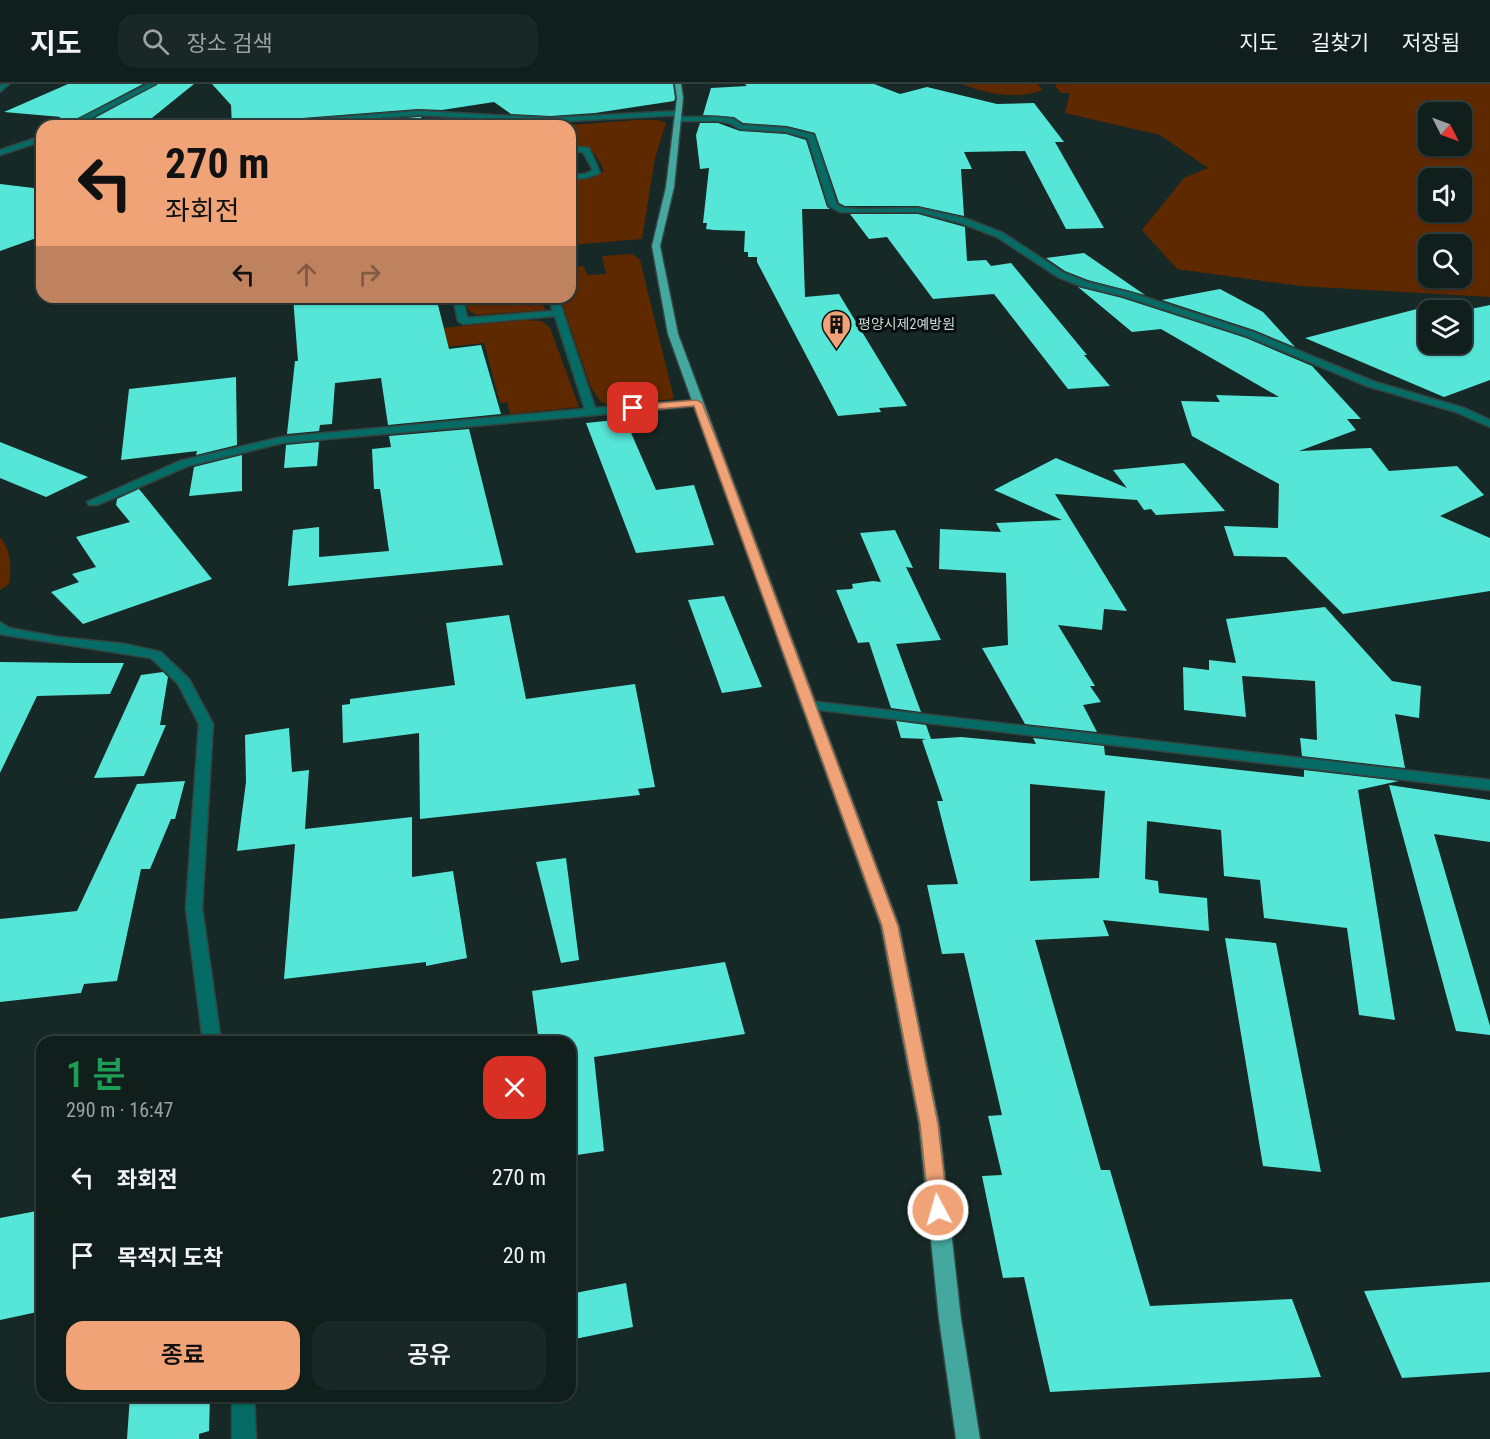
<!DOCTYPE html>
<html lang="ko">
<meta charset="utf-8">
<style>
body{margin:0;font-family:"Roboto Condensed","Noto Sans KR",sans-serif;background:#192725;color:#f1f3f6;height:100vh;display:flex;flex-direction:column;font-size:22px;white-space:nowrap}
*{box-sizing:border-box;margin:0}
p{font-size:20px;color:#9ca2a3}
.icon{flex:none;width:33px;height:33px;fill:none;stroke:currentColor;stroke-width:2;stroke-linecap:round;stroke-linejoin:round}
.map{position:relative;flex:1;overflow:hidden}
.sheet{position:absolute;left:36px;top:952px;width:540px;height:366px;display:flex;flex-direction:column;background:#101f1c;border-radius:18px;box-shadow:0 2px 4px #0004,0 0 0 2px #303d3b}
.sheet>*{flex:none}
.hud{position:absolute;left:36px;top:36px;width:540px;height:183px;border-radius:18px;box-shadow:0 2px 4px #0004,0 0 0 2px #303d3b;background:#efa377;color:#111;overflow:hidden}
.needle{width:39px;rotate:132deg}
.fabs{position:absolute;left:1418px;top:18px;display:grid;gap:12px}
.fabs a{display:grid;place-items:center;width:54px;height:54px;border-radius:12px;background:#101f1c;box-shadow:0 2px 4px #0004,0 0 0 2px #303d3b;font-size:30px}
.pin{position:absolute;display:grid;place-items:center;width:51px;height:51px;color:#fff;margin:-26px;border-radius:12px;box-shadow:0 3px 9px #0006}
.me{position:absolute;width:66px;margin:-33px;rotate:354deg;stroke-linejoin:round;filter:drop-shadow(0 0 4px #0008)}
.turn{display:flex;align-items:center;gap:21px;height:126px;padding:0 30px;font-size:27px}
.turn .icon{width:78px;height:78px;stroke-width:2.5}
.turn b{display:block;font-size:42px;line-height:51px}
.lanes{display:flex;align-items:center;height:57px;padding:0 30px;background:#0003;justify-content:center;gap:30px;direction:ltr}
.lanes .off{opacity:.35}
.round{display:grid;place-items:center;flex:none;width:63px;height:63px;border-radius:18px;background:#192725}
.summary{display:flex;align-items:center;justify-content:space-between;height:102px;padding:0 30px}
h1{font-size:36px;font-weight:600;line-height:45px;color:#1e9e55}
.button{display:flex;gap:12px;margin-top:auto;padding:12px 30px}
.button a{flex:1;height:69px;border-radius:18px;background:#efa377;color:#111;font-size:24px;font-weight:600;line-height:69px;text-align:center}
.button a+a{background:#192725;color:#f1f3f6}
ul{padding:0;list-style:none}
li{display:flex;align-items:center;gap:18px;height:78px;padding:0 30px}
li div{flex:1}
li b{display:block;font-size:22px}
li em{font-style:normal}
header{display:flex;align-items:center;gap:36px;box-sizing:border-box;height:84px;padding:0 30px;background:#101f1c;border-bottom:2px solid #303d3b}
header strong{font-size:28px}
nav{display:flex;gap:33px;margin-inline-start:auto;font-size:21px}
.search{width:420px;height:54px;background:#192725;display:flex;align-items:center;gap:15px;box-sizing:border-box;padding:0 21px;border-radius:18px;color:#9ca2a3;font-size:22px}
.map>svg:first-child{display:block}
.green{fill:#5f2900;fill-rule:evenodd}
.building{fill:#56e6d8;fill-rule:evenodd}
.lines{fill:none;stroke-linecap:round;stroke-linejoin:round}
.minor-casing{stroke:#334542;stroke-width:3}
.major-casing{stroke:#334542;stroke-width:3}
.minor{fill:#046c64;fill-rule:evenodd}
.major{fill:#44a89e;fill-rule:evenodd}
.route{fill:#efa377;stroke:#9b6a4d;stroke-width:1.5}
.labels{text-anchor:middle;stroke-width:6;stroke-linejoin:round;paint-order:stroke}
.far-poi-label{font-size:14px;fill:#cdd9d7;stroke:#08100f;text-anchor:start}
</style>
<header>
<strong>지도</strong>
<div class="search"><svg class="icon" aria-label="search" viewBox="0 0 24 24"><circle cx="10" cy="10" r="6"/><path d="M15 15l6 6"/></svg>장소 검색</div>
<nav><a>지도</a><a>길찾기</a><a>저장됨</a></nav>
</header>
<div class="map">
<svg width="1490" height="1355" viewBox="0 0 1490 1355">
<rect width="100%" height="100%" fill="#162926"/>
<!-- green -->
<g class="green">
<path d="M962,0H1038L1042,6C1016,16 988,10 962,0Z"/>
<path d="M1056,0H1490V213L1300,202L1177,185L1142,146L1184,94L1208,84L1160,51L1065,29L1070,9H1061L1055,2ZM1428,28H1461V62H1428ZM1428,94H1461V128H1428ZM1428,160H1461V194H1428Z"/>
<polygon points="439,34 549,42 433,40 432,37"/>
<path d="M637,36H658L666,39L655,74L642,155L570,161V96C582,95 596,97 604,86C595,68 592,63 570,62V42H557Z"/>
<polygon points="632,170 640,176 674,315 610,322 601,318 591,304 560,213 570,213 570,183 583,182 588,191 606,190 602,172"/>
<polygon points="465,213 541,213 545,226 477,231 468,226"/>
<polygon points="525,236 542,237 550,244 579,323 510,330 507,318 500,319 484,259 373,270 370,251"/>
<path d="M0,453C12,469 11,481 9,500L0,506Z"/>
</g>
<!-- building -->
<g class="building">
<polygon points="68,0 143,0 63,42 42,42 61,33 4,28"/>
<polygon points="158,0 194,0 142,42 80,42"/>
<polygon points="212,0 673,0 675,14 674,17 595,29 550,32 511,30 494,18 442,26 418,25 251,38 245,42 232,42 231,21"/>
<polygon points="745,0 874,0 900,10 927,3 997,20 1034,19 1064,58 1055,58 1104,144 1066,145 1025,67 964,68 972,85 961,85 964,132 918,122 845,122 839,119 815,49 787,42 743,39 734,33 703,31 711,4 747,2"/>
<polygon points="418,33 421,33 423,42 308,42"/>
<polygon points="700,39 718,39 740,47 786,50 806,56 827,123 830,125 802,125 805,213 839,210 907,322 879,324 881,328 838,332 757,178 757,173 748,173 748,168 744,168 745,147 714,146 706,145 707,139 703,139 709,84 700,85 696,51"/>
<polygon points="0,100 42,105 42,152 0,167"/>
<polygon points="850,130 918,130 965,143 967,177 986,176 991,182 1011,179 1087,271 1084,271 1110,302 1068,305 994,210 933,215 887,153 869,155"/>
<polygon points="1084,169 1145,211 1088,196 1065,187 1046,174"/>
<polygon points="1078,203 1122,214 1246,254 1312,282 1361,335 1347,335 1356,346 1299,367 1371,364 1389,387 1457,382 1484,411 1440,432 1490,454 1490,507 1343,530 1286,473 1234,472 1224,442 1278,444 1279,400 1192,352 1181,317 1220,318 1216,311 1279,313 1161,245 1132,248"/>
<polygon points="1220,205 1263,228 1295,263 1254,246 1162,216"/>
<polygon points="293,213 436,213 449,265 481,261 501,330 388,341 381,294 335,299 332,340 320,341 319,347 287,350 295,277 298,277"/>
<polygon points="1440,219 1458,226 1428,226 1428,260 1461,260 1461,227 1490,221 1490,296 1444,313 1305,254"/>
<polygon points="236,293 237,361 196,371 197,367 121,376 129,305"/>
<polygon points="625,335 656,406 694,401 714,461 636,469 586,339"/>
<polygon points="469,345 503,481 288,502 293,446 319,443 319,473 389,467 380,405 374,405 372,365 391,363 389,352"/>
<polygon points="0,358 88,393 46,413 0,394"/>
<polygon points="319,358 317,382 284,384 286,361"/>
<polygon points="242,371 242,407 189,412 194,383"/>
<polygon points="1056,374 1127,404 1113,386 1184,379 1225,427 1156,431 1151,425 1144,426 1137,416 1055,410 1127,527 1104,525 1102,546 1058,541 1095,602 1090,602 1101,618 1083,621 1097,648 1025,640 982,564 1008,561 1006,489 939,485 940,445 1001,448 996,439 1062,436 994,406"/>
<polygon points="139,405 212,495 83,540 51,508 79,498 72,490 96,483 76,453 130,438 116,421 117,415"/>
<polygon points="895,446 913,484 906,483 941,556 896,560 921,628 891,624 869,558 858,559 836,506 851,505 853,504 852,500 873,497 881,498 860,449"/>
<polygon points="724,512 762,603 722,609 688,516"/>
<polygon points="1325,523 1392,597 1421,602 1419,634 1395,630 1405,684 1302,672 1300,654 1317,656 1315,597 1242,592 1246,633 1184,626 1183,583 1209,586 1209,576 1236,579 1226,535"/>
<polygon points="509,531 526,615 635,600 655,703 638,705 640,711 420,735 419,649 343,659 342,621 350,620 350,615 455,601 446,539"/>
<polygon points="0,578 76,579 124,579 110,610 37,612 0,689"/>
<polygon points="163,588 168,593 160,641 166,641 144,692 94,694 141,591"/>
<path d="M896,637L926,641L931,655L961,653L1036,660L1033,654L1104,662L1105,671L1304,693V686L1399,697L1358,706L1395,936L1359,931L1347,844L1264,834L1260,796L1224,792L1221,746L1147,737L1145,795L1158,797L1159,809L1207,814L1209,847L1103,836L1109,852L1035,856L1101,1086H1110L1150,1222L1292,1215L1321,1293L1050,1308L1024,1193L1003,1194L982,1092L1002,1091L988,1032L1002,1031L964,869L942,870L927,801L958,800L937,717H943L922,656L926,655L901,654ZM1030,700L1105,707L1099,794L1030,797Z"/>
<polygon points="289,644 292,688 309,686 305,745 412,733 412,793 453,787 467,874 426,882 426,878 284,895 295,760 237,767 246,698 245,651"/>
<polygon points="185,697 175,735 171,735 150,785 141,785 117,897 84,900 81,909 0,918 0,835 77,827 137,700"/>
<polygon points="1389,701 1490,716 1490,758 1434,750 1490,942 1490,951 1456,947"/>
<polygon points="566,774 579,876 561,879 536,778"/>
<polygon points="1225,854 1276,859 1321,1088 1263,1082"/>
<polygon points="725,878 745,950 594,973 604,1067 570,1072 570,958 539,958 532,907"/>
<polygon points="42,1126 42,1227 0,1236 0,1134"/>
<polygon points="1490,1198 1490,1288 1402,1294 1364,1207"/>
<polygon points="626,1199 633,1243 570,1256 570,1210"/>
<polygon points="130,1312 210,1312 209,1347 199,1350 199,1355 127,1355"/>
</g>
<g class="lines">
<defs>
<g id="minor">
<polygon points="2,0 9,0 0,8 0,2"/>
<polygon points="148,0 156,0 75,42 65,42"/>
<polygon points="418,27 550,34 678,27 682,29 678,31 550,38 418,31 279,42 247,42 251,40"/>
<polygon points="677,33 718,33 734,35 742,41 787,44 814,51 837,121 844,124 863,125 918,124 967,135 1003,149 1064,189 1087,198 1129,208 1253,248 1375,298 1464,324 1490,336 1490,343 1456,328 1367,302 1247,252 1123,212 1081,202 1058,193 997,153 961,139 918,128 840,128 829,122 808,54 786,48 740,45 729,39 718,37 674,37"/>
<polygon points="42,52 42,57 0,71 0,66"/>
<polygon points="570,62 589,64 600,89 586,94 570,95 570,91 585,90 593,86 583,68 570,66"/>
<polygon points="453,213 463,213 467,234 553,227 548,213 558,213 595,324 697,316 702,319 697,322 282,359 188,382 97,421 89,421 87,418 180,377 282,353 585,325 555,232 463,240 458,237"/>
<polygon points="0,538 9,544 58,553 125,560 161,568 189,595 213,640 202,824 221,958 203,958 186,824 199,640 178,600 151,574 5,551 0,550"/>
<polygon points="808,617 1490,696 1490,706 803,624 801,621"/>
<polygon points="232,1312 254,1312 256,1355 232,1355"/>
</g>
<polygon id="major" points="675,0 681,0 683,14 674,103 660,162 678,250 899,842 939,1040 961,1235 980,1355 956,1355 939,1235 919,1040 881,842 668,250 652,162 666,103 677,14"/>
</defs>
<!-- minor casing -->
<use href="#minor" class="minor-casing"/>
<!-- major casing -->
<use href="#major" class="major-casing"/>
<!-- minor -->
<use href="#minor" class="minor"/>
<!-- major -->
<use href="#major" class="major"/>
</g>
<!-- route -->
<polygon class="route" points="697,316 702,319 719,362 898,842 938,1040 948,1126 945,1132 938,1134 932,1132 929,1126 920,1040 882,842 694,322 633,327 629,324 633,321"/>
<!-- icons -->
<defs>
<symbol id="building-pin" viewBox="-11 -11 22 30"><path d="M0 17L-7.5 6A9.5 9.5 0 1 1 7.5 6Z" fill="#efa377" stroke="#08100f"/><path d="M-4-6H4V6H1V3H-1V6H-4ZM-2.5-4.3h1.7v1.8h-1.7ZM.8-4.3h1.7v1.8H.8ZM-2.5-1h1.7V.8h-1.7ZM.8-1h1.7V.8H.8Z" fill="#111"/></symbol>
</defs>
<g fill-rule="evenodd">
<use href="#building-pin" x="820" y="224" width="33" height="45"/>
</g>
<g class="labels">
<!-- far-poi labels -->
<g class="far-poi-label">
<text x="858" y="245">평양시제2예방원</text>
</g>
</g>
</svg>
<div class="fabs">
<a><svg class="needle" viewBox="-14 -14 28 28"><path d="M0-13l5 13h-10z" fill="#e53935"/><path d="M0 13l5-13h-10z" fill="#9ca2a3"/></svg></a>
<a><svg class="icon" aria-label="sound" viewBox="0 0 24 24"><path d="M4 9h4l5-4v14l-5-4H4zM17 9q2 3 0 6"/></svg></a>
<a><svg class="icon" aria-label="search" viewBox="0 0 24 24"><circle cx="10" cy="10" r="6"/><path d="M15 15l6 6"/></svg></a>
<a><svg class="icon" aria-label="layers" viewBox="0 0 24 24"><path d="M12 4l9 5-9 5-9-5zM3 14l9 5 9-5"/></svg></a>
</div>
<div class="pin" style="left:633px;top:324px;background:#d93025"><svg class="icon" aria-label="arrive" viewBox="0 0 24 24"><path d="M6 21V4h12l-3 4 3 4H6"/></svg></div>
<svg class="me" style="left:938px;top:1126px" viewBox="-20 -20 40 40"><circle r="17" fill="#efa377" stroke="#fff" stroke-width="3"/><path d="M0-11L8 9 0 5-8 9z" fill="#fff"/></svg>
<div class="hud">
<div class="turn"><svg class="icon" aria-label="left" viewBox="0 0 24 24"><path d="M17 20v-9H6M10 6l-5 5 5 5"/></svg><div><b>270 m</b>좌회전</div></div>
<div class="lanes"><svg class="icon" aria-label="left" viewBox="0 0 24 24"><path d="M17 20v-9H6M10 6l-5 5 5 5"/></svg><svg class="icon off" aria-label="ahead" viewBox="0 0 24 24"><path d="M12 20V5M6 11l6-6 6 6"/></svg><svg class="icon off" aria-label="right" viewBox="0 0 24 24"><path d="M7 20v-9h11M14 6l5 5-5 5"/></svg></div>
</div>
<section class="sheet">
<div class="summary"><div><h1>1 분</h1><p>290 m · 16:47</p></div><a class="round" style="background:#d93025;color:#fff"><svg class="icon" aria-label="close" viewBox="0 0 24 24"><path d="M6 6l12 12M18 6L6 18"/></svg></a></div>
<ul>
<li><svg class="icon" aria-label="left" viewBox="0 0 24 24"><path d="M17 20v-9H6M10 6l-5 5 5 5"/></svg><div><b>좌회전</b></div><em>270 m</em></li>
<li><svg class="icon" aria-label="arrive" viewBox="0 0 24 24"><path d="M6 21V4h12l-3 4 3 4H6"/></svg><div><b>목적지 도착</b></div><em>20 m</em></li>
</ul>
<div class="button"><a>종료</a><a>공유</a></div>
</section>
</div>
